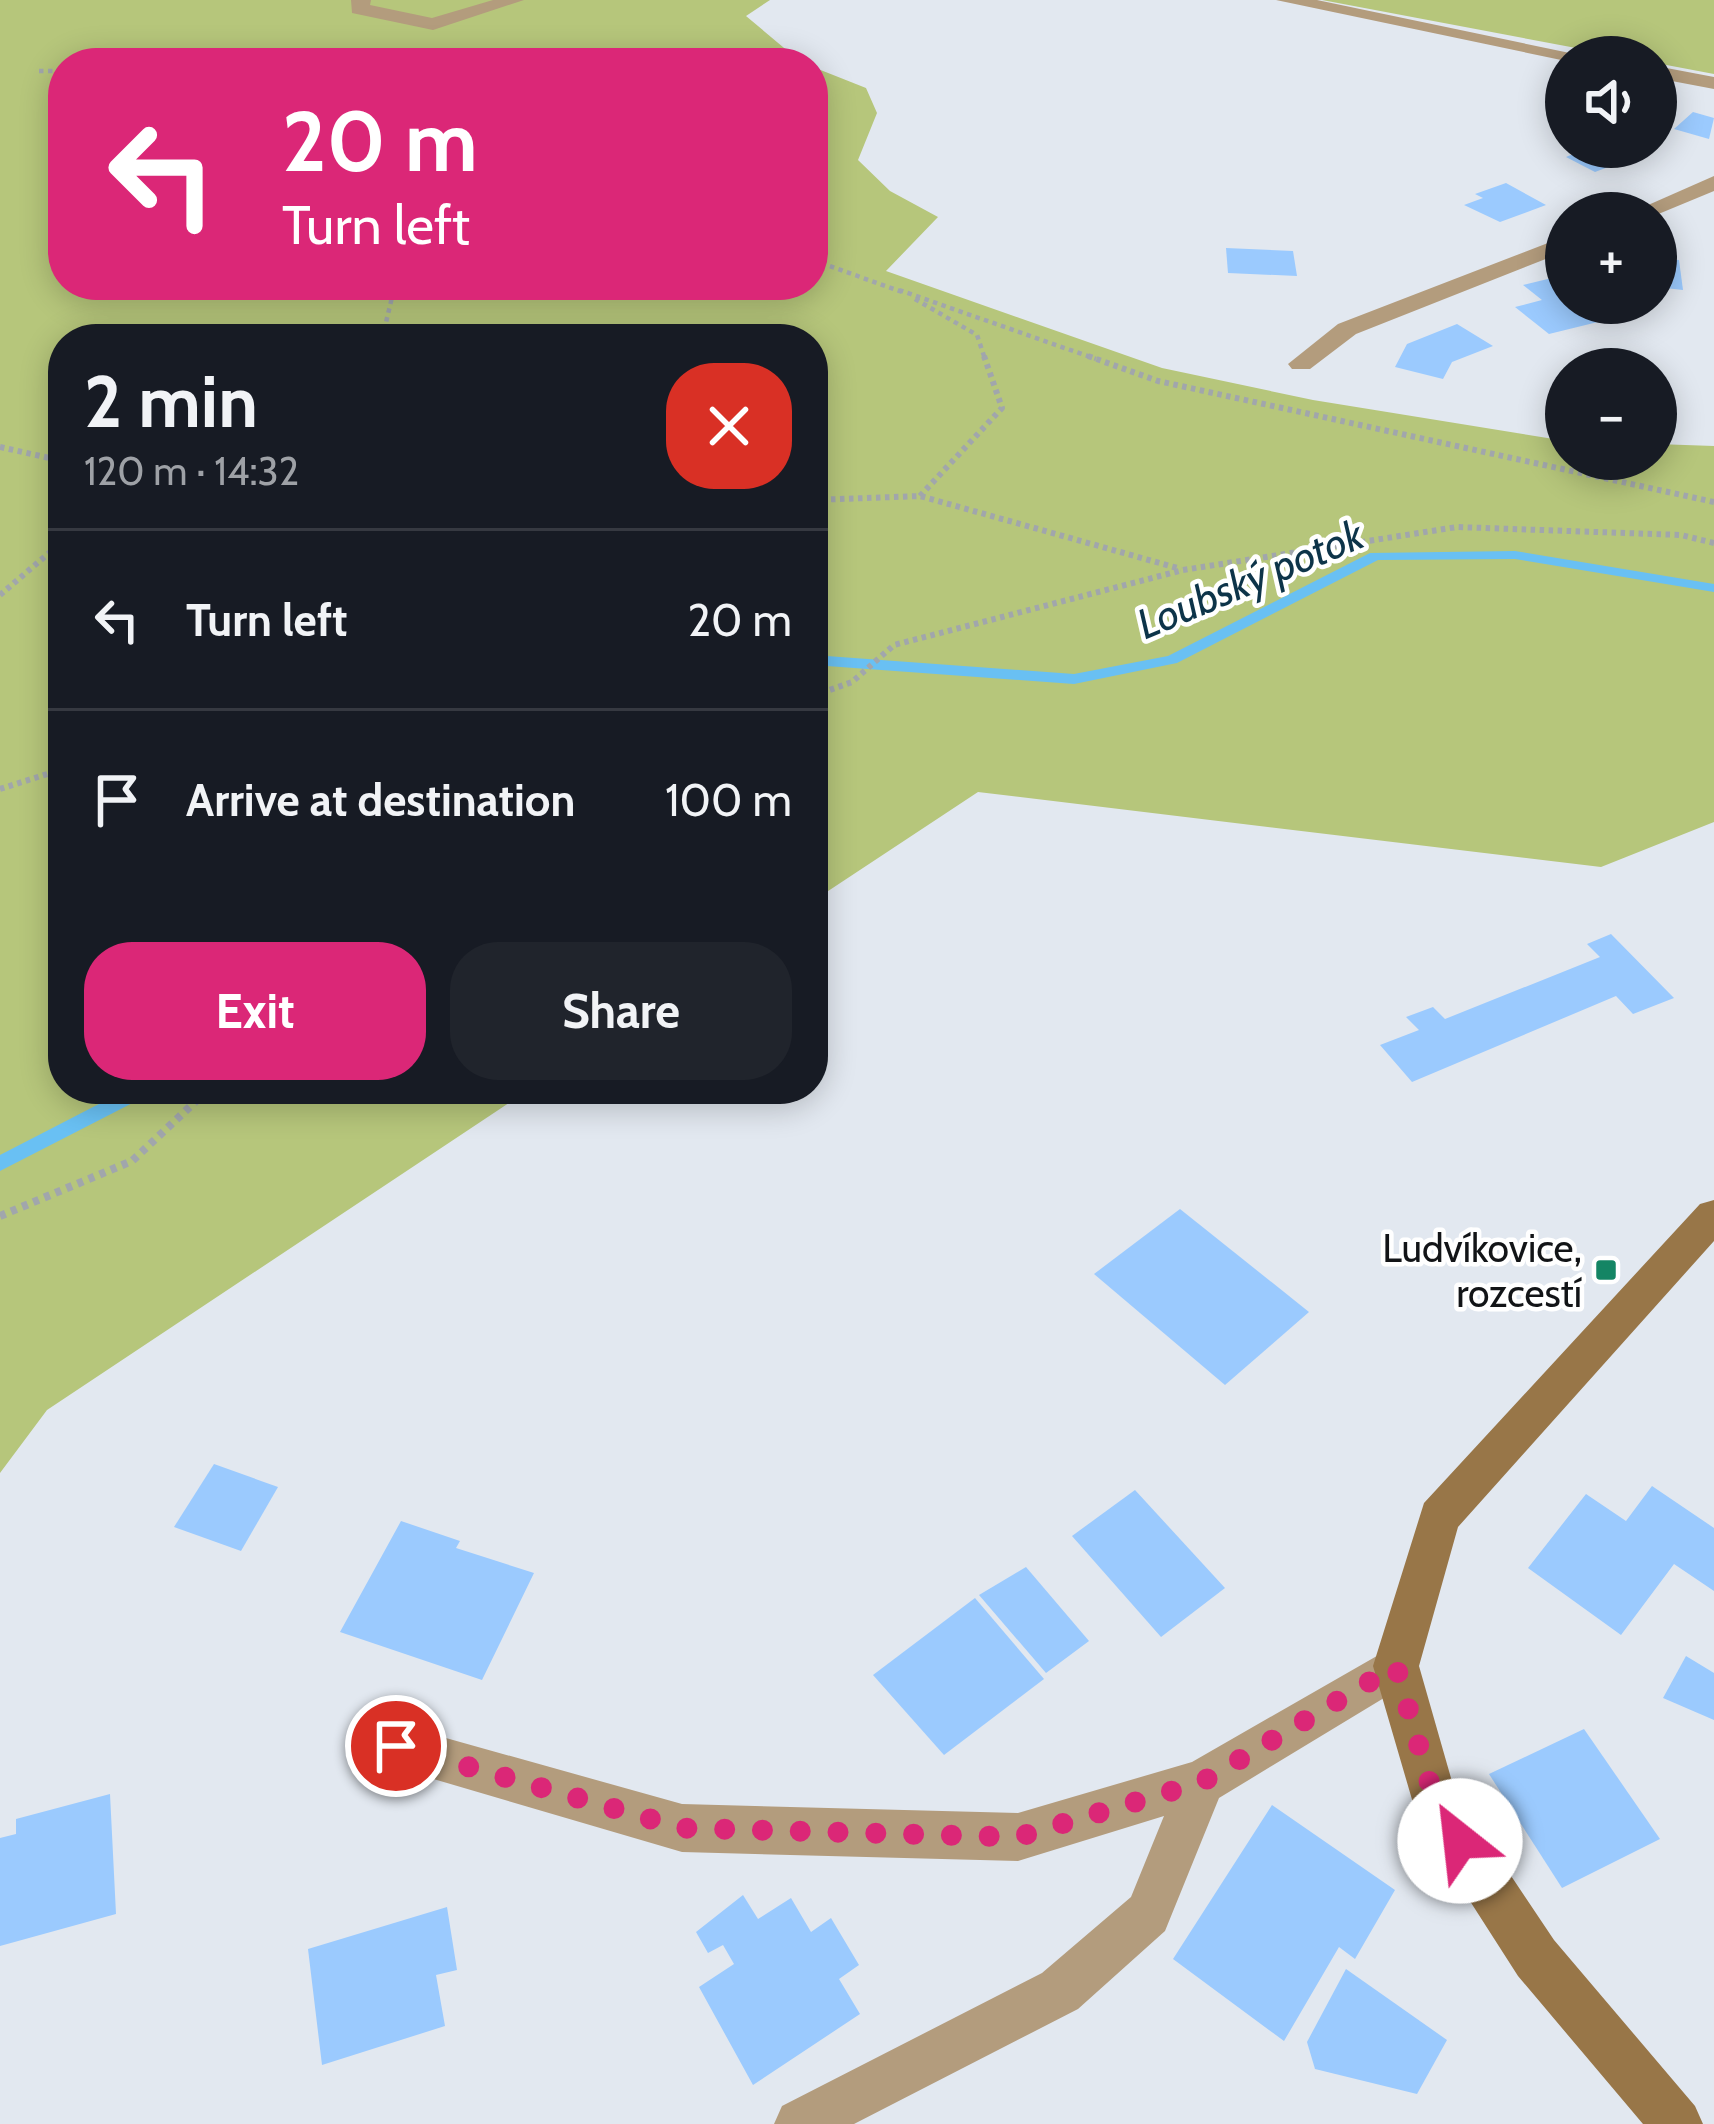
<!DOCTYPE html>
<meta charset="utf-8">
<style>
body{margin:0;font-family:Cabin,sans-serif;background:#20242c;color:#f1f3f6;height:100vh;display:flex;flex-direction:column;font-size:45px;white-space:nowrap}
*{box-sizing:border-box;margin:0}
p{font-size:39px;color:#9ea1a6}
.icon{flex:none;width:66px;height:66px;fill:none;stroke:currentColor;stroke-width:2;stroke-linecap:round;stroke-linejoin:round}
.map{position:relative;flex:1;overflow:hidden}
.side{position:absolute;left:48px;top:324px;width:780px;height:780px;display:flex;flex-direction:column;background:#171b24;border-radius:48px;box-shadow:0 6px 30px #0003}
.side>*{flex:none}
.banner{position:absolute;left:48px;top:48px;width:780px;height:252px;border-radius:48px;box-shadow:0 6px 30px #0003;background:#db2777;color:#fff;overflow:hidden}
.tools{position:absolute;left:1545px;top:36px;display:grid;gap:24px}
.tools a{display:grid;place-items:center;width:132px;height:132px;border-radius:50%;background:#171b24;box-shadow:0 6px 30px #0003;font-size:60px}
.pin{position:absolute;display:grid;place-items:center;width:102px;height:102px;color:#fff;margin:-51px;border:6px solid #fff;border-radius:50%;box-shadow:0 3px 12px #0007}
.me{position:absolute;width:132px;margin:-66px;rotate:331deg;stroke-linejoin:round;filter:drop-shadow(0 0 9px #0008)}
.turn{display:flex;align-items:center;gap:42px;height:252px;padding:0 36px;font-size:54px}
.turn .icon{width:156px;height:156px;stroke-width:2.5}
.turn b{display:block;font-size:84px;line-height:102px}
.round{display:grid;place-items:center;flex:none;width:126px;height:126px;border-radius:48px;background:#20242c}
.summary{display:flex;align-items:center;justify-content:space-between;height:204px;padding:0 36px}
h1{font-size:72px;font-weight:700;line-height:90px}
.cta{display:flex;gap:24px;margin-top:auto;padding:24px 36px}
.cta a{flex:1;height:138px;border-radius:48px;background:#db2777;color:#fff;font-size:48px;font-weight:700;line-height:138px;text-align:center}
.cta a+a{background:#20242c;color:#f1f3f6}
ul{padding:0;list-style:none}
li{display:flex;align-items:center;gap:36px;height:180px;padding:0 36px;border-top:3px solid #363941}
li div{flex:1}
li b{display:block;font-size:45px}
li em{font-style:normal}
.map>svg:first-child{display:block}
.green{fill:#b6c67b}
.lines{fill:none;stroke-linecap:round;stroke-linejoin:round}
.stream{fill:#69c0f3;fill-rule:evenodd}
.building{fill:#9bcafe}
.path-far2{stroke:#a1a6ac;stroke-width:4.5;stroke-dasharray:4.5 4.5;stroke-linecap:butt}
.path-far1{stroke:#a1a6ac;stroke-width:6;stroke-dasharray:4.5 4.5;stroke-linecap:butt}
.path{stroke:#a1a6ac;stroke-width:8;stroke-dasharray:6 6;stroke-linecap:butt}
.street{fill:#b39c7d;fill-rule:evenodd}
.secondary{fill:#987648;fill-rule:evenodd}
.route{stroke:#db2777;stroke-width:21;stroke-dasharray:0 37.8}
.poi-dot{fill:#148564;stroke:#fff;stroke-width:4.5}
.labels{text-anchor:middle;stroke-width:9;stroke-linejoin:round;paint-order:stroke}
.poi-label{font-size:39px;fill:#121417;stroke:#fff;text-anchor:end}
.water-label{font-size:42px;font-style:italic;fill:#0d3449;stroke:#fff}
</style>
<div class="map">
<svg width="1714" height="2124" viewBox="0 0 1714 2124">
<rect width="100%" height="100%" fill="#e2e8f0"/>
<!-- green -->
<g class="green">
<polygon points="0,0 770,0 746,16 802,63 63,63 63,285 813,285 813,67 866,88 877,113 858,160 890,191 938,217 886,271 1162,368 1313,400 1566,441 1566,459 1656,459 1656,444 1714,446 1714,822 1601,867 978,792 813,901 813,339 63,339 63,1089 530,1089 47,1410 0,1473"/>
<polygon points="1322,0 1714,0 1714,74 1656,63 1656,57 1624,57"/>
</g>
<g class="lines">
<!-- stream -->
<g class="stream">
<polygon points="1515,551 1714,584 1714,592 1515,559 1378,560 1177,663 1074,684 813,665 813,655 1074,674 1168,656 1370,553"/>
<polygon points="128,1089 153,1089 150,1094 0,1171 0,1155"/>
</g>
</g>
<!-- building -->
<g class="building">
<polygon points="1693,112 1714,118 1709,139 1674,129"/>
<polygon points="1590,147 1611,147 1632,158 1595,172 1566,157"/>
<polygon points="1506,183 1546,205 1500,222 1464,205 1483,198 1475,194"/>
<polygon points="1226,248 1293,251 1297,276 1228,273"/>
<polygon points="1656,258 1679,260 1683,290 1656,287"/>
<polygon points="1556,277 1566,285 1566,303 1590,303 1610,319 1549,334 1515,307 1542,300 1523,285"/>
<polygon points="1457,324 1493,346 1452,362 1443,379 1395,367 1407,344"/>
<polygon points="1611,934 1674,998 1633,1014 1616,996 1412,1082 1380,1045 1419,1030 1406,1017 1433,1007 1445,1019 1600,957 1587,944"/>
<polygon points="1180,1209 1309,1312 1225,1385 1094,1274"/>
<polygon points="214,1464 278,1487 241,1551 174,1527"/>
<polygon points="1652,1486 1714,1528 1714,1591 1674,1564 1621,1635 1528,1568 1586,1494 1626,1521"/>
<polygon points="1135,1490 1225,1588 1161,1637 1072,1536"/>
<polygon points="401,1521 460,1541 456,1548 534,1573 482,1680 340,1632"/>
<polygon points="1026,1567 1089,1641 1046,1673 979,1595"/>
<polygon points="975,1598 1044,1679 944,1755 873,1675"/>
<polygon points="1686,1656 1714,1673 1714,1720 1663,1698"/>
<polygon points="1584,1729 1660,1839 1562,1888 1489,1774"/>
<polygon points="110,1794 116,1914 0,1946 0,1838 16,1834 16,1819"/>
<polygon points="1272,1805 1395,1890 1355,1959 1339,1947 1284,2041 1173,1959"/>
<polygon points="743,1895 758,1919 791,1898 811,1932 831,1918 859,1965 839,1979 860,2014 753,2085 699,1987 734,1964 723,1945 708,1953 696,1932"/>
<polygon points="447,1907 457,1970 436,1975 445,2026 322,2065 308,1949"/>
<polygon points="1346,1969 1447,2040 1417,2094 1315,2069 1307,2042"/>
</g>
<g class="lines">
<!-- path-far2 -->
<g class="path-far2">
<polyline points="39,71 63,71"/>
<polyline points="813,260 902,292"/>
<polyline points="899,290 1096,359"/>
<polyline points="915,299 977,335 985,359"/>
<polyline points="382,339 395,285"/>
</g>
<!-- path-far1 -->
<g class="path-far1">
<polyline points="1088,356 1158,381 1714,502"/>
<polyline points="0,447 63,461"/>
<polyline points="920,496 1002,408 984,356"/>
<polyline points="813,500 920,496 1181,569"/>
<polyline points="0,595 63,541"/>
<polyline points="813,696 852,682 894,645 1183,570 1457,527 1681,535 1714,543"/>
<polyline points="0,789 63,769"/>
</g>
<!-- path -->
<polyline class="path" points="0,1216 132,1161 209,1089"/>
<!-- street -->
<g class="street">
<polygon points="351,0 371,0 370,5 432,18 493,0 524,0 433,30 352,13"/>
<polygon points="1276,0 1317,0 1589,57 1566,61"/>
<polygon points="1656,66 1714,77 1714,89 1656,78"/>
<polygon points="1714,176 1714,191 1656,215 1630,213"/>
<polygon points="1566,236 1566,251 1356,334 1310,369 1292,369 1288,364 1338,324"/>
<polygon points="1396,1645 1412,1651 1419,1666 1412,1681 1219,1798 1165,1931 1078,2009 854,2124 774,2124 782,2106 1042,1973 1131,1897 1164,1816 1018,1861 682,1852 396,1768 380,1762 373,1746 380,1730 396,1724 682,1804 1018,1813 1192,1762"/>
</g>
<!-- secondary -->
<polygon class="secondary" points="1714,1200 1714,1241 1458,1527 1419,1666 1455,1792 1554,1940 1695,2106 1703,2124 1643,2124 1518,1976 1418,1820 1373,1666 1424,1503 1700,1204"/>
</g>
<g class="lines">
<!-- route -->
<polyline class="route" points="396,1746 682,1828 1018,1837 1202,1782 1396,1666 1435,1802 1460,1841"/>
</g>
<!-- markers -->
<rect class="poi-dot" x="1594" y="1258" width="24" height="24" rx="6"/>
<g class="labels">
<!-- poi labels -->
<g class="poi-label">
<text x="1582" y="1262">Ludvíkovice,<tspan x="1582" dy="45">rozcestí</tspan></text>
</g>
<!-- water labels -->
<g class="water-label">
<text transform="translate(1250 579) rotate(-23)" y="15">Loubský potok</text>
</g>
</g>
</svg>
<div class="tools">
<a><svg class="icon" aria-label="sound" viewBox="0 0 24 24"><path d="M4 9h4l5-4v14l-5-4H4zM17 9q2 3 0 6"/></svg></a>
<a>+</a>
<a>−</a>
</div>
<div class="pin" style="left:396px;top:1746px;background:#d93025"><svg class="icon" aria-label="arrive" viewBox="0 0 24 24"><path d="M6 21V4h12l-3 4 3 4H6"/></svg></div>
<svg class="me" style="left:1460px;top:1841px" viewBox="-20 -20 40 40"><circle r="19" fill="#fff"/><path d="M0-13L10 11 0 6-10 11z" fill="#db2777"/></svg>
<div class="banner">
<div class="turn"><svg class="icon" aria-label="left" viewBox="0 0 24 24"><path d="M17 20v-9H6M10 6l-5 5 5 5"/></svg><div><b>20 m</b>Turn left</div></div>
</div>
<section class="side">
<div class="summary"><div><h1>2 min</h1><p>120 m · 14:32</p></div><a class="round" style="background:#d93025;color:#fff"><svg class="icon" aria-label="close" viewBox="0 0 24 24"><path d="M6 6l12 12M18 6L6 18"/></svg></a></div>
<ul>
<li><svg class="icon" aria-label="left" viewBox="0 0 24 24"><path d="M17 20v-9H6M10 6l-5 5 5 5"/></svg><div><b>Turn left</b></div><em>20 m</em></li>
<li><svg class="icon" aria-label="arrive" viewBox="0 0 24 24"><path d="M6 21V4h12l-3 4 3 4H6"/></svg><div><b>Arrive at destination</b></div><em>100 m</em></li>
</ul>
<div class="cta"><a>Exit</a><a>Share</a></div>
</section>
</div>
